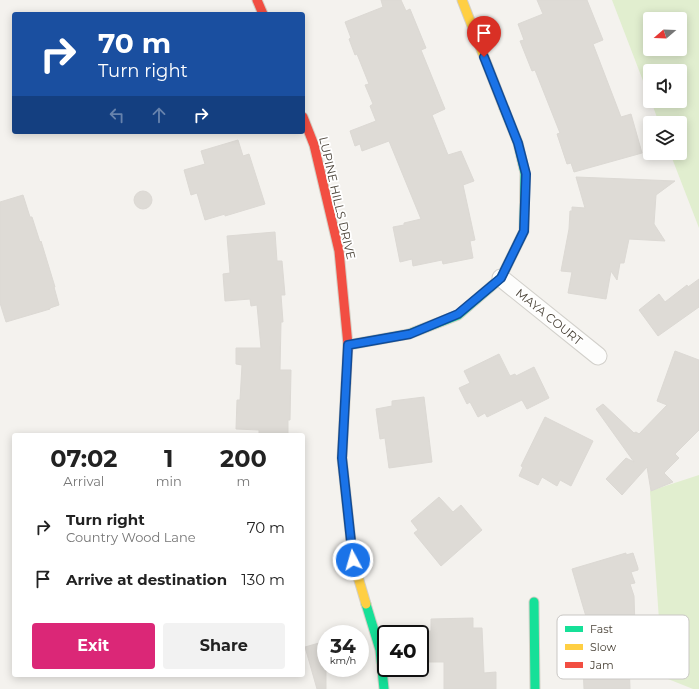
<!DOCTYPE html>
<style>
body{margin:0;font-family:Montserrat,sans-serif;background:#f2f2f2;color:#222;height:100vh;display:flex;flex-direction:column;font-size:15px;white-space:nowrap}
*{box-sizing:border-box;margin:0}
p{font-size:13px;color:#767676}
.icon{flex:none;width:22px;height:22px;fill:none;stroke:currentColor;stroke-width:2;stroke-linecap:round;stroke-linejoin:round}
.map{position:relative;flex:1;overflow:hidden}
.details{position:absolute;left:12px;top:433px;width:293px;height:244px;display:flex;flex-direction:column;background:#fff;border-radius:4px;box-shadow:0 2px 10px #0003}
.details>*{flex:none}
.top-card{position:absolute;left:12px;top:12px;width:293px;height:122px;border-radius:4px;box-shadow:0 2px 10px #0003;background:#1a4fa0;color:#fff;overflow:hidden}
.needle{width:26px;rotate:251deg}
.tools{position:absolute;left:643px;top:12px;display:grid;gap:8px}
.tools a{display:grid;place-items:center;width:44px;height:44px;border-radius:4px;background:#fff;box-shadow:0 2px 10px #0003;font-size:20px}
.speed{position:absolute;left:317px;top:625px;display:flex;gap:8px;font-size:20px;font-weight:700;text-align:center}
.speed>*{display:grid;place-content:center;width:52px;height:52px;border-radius:50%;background:#fff;box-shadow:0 2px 10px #0003;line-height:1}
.speed small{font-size:10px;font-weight:400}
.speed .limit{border:2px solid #111;border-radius:6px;background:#fff;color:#111}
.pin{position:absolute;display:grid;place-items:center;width:34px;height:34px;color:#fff;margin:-41px -17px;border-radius:50% 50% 50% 0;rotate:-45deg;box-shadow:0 0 4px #0007}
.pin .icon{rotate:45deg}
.me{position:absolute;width:44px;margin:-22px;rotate:354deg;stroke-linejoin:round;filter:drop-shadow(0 0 3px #0008)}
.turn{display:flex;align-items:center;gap:14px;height:84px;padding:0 20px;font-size:18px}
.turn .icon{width:52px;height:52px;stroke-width:2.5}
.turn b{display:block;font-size:28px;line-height:34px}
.lanes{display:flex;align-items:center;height:38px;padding:0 20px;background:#0003;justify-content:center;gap:20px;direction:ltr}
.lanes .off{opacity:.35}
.eta{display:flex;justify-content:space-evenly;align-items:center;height:68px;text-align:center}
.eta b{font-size:24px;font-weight:700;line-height:28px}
.primary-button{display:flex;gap:8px;margin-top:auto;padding:8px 20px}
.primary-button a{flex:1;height:46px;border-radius:4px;background:#db2777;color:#fff;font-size:16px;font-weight:700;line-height:46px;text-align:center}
.primary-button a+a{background:#f2f2f2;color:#222}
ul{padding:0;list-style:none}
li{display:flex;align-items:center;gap:12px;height:52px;padding:0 20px}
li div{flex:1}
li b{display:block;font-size:15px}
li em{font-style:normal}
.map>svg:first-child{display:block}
.green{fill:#e1eecf;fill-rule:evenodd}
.building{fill:#dedbd6;stroke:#dcd9d4}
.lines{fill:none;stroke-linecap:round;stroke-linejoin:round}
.street-casing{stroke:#d2d0cb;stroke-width:19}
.fast-casing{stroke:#d3cfc5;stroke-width:11}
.slow-casing{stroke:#d3cfc5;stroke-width:11}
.jam-casing{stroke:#d3cfc5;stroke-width:11}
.street{stroke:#fdfdfc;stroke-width:17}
.fast{stroke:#16e098;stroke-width:9}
.slow{stroke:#ffcf43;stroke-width:9}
.jam{stroke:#f24e42;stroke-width:9}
.route-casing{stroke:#114b97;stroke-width:10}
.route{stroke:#1a73e8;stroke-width:7}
.labels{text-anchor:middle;stroke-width:3.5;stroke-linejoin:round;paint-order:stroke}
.street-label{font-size:12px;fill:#4b4439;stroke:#fff}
.key{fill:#fff;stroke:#c9c7c4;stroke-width:1}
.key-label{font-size:11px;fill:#4b4439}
</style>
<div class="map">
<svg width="699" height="689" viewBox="0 0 699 689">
<rect width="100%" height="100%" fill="#f4f2ee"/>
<!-- green -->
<g class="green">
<path d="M612,0H699V228L670,153H680V123H659L651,101H680V71H650V99ZM650,19H680V49H650Z"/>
<polygon points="699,475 699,689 693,689 663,677 650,491"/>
</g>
<!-- building -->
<g class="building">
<polygon points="381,0 401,0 406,11 410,9 426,48 421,50 445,109 432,115 448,155 461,151 474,181 463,185 475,240 470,241 473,258 443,264 442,260 413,266 412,259 400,262 393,227 404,225 404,223 421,219 389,141 362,151 360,144 355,146 350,131 376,121 370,106 373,104 365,85 369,84 357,54 355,55 349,39 351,38 345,22 383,7"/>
<polygon points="537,0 587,0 603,40 593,44 621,117 631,114 642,153 574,172 571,163 567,164 557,134 560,133 535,70 532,71 520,41 524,40 518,24 543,14"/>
<polygon points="238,140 243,156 249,154 265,204 225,216 225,214 205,220 197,193 191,195 184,170 205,164 201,151"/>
<polygon points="576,177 675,181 656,195 654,224 665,241 629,239 624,263 620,263 617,280 611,271 606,299 568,293 572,272 561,271 569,229 570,211 572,211 572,207 585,208"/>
<circle cx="143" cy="200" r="9"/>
<polygon points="23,195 30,217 32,217 40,242 41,241 55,287 54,287 59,305 50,308 50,309 6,322 0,303 0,202"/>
<polygon points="275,232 277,261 282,261 285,295 281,295 283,322 281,322 280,370 291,370 290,420 288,420 288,435 259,435 259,430 236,429 237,400 240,400 242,365 236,364 236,348 261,348 257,305 251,306 250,299 225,301 223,274 230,273 227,236"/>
<polygon points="699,279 699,307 658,336 639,310 659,294 665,302 687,285 688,287"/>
<polygon points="675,351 699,360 699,430 675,454 679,458 664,473 673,482 651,491 647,467 622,495 606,479 626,458 634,462 596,409 603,404 634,433 636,432 639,434 667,405 657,401"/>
<polygon points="499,354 510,376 515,374 516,376 534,367 549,398 527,409 522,400 487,417 485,413 478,417 470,402 467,404 459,388 470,383 464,371"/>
<polygon points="424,397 432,462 389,468 385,438 380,439 376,409 392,406 392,401"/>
<polygon points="545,417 593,441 571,486 560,480 557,486 542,477 538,485 519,476 523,467 521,466"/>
<polygon points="439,497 453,512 461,505 482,530 441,566 414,533 418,530 411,521"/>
<polygon points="626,553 626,555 633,553 638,568 638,570 631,572 635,583 630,584 634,596 636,659 629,660 630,689 584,689 581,620 587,620 572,569"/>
<polygon points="473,618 473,628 482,628 484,673 496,672 496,689 444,689 444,662 426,662 426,631 431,631 431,619"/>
<polygon points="326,641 326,689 317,689 305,647"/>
</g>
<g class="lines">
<defs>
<polyline id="street" points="501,278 598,356"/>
<g id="fast">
<polyline points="348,345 409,334 458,315 501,278 524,231 525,173 518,143 504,108"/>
<polyline points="534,602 535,689"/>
<polyline points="366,604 380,650 384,689"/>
</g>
<g id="slow">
<polyline points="462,0 504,108"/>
<polyline points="346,383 342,458 353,560 366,604"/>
</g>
<g id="jam">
<polyline points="257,0 263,14"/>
<polyline points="303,117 314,145 339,251 348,345 346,383"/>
</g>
</defs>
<!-- street casing -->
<use href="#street" class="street-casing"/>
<!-- fast casing -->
<use href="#fast" class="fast-casing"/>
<!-- slow casing -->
<use href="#slow" class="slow-casing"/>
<!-- jam casing -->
<use href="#jam" class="jam-casing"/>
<!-- street -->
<use href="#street" class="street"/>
<!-- fast -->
<use href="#fast" class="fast"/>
<!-- slow -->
<use href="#slow" class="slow"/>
<!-- jam -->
<use href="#jam" class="jam"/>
</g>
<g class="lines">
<defs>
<polyline id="route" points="353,560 342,458 348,345 410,334 458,314 501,278 524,231 526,174 518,143 484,57"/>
</defs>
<!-- route casing -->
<use href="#route" class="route-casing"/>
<!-- route -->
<use href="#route" class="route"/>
</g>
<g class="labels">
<!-- street labels -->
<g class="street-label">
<text transform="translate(337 198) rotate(77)" y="4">LUPINE HILLS DRIVE</text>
<text transform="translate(549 317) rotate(39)" y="4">MAYA COURT</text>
</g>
</g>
<!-- legend -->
<rect x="557" y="615" width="132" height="64" rx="6" class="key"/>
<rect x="565" y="626" width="18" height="6" fill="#16e098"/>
<rect x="565" y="644" width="18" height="6" fill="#ffcf43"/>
<rect x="565" y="662" width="18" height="6" fill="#f24e42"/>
<g class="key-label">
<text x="590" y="633">Fast</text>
<text x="590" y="651">Slow</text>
<text x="590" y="669">Jam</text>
</g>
</svg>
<div class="tools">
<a><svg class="needle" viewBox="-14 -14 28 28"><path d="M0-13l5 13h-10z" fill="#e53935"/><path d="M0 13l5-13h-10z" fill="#767676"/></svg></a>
<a><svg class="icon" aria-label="sound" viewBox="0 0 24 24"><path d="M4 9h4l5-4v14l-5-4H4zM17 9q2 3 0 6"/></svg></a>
<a><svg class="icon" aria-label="layers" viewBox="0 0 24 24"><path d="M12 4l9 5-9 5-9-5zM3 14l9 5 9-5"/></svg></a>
</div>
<div class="speed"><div>34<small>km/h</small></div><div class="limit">40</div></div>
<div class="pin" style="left:484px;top:57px;background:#d93025"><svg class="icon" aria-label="arrive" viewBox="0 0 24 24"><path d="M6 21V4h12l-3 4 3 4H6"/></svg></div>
<svg class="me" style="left:353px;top:560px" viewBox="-20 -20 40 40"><circle r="17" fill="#1a73e8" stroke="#fff" stroke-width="3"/><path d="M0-11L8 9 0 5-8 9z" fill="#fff"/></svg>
<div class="top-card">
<div class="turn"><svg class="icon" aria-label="right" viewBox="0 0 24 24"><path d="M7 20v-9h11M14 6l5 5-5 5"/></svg><div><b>70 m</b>Turn right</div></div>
<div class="lanes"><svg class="icon off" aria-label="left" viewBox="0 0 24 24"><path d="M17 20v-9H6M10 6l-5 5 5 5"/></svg><svg class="icon off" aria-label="ahead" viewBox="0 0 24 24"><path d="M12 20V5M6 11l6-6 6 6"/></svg><svg class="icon" aria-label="right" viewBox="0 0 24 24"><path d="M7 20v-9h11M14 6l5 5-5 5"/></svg></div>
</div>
<section class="details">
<div class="eta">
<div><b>07:02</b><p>Arrival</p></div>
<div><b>1</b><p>min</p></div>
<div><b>200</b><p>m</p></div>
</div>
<ul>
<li><svg class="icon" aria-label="right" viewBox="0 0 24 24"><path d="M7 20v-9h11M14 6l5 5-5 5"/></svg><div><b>Turn right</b><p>Country Wood Lane</p></div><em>70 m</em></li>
<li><svg class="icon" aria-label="arrive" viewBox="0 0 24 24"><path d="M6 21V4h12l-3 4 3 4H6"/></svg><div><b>Arrive at destination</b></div><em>130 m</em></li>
</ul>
<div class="primary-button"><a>Exit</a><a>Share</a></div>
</section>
</div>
